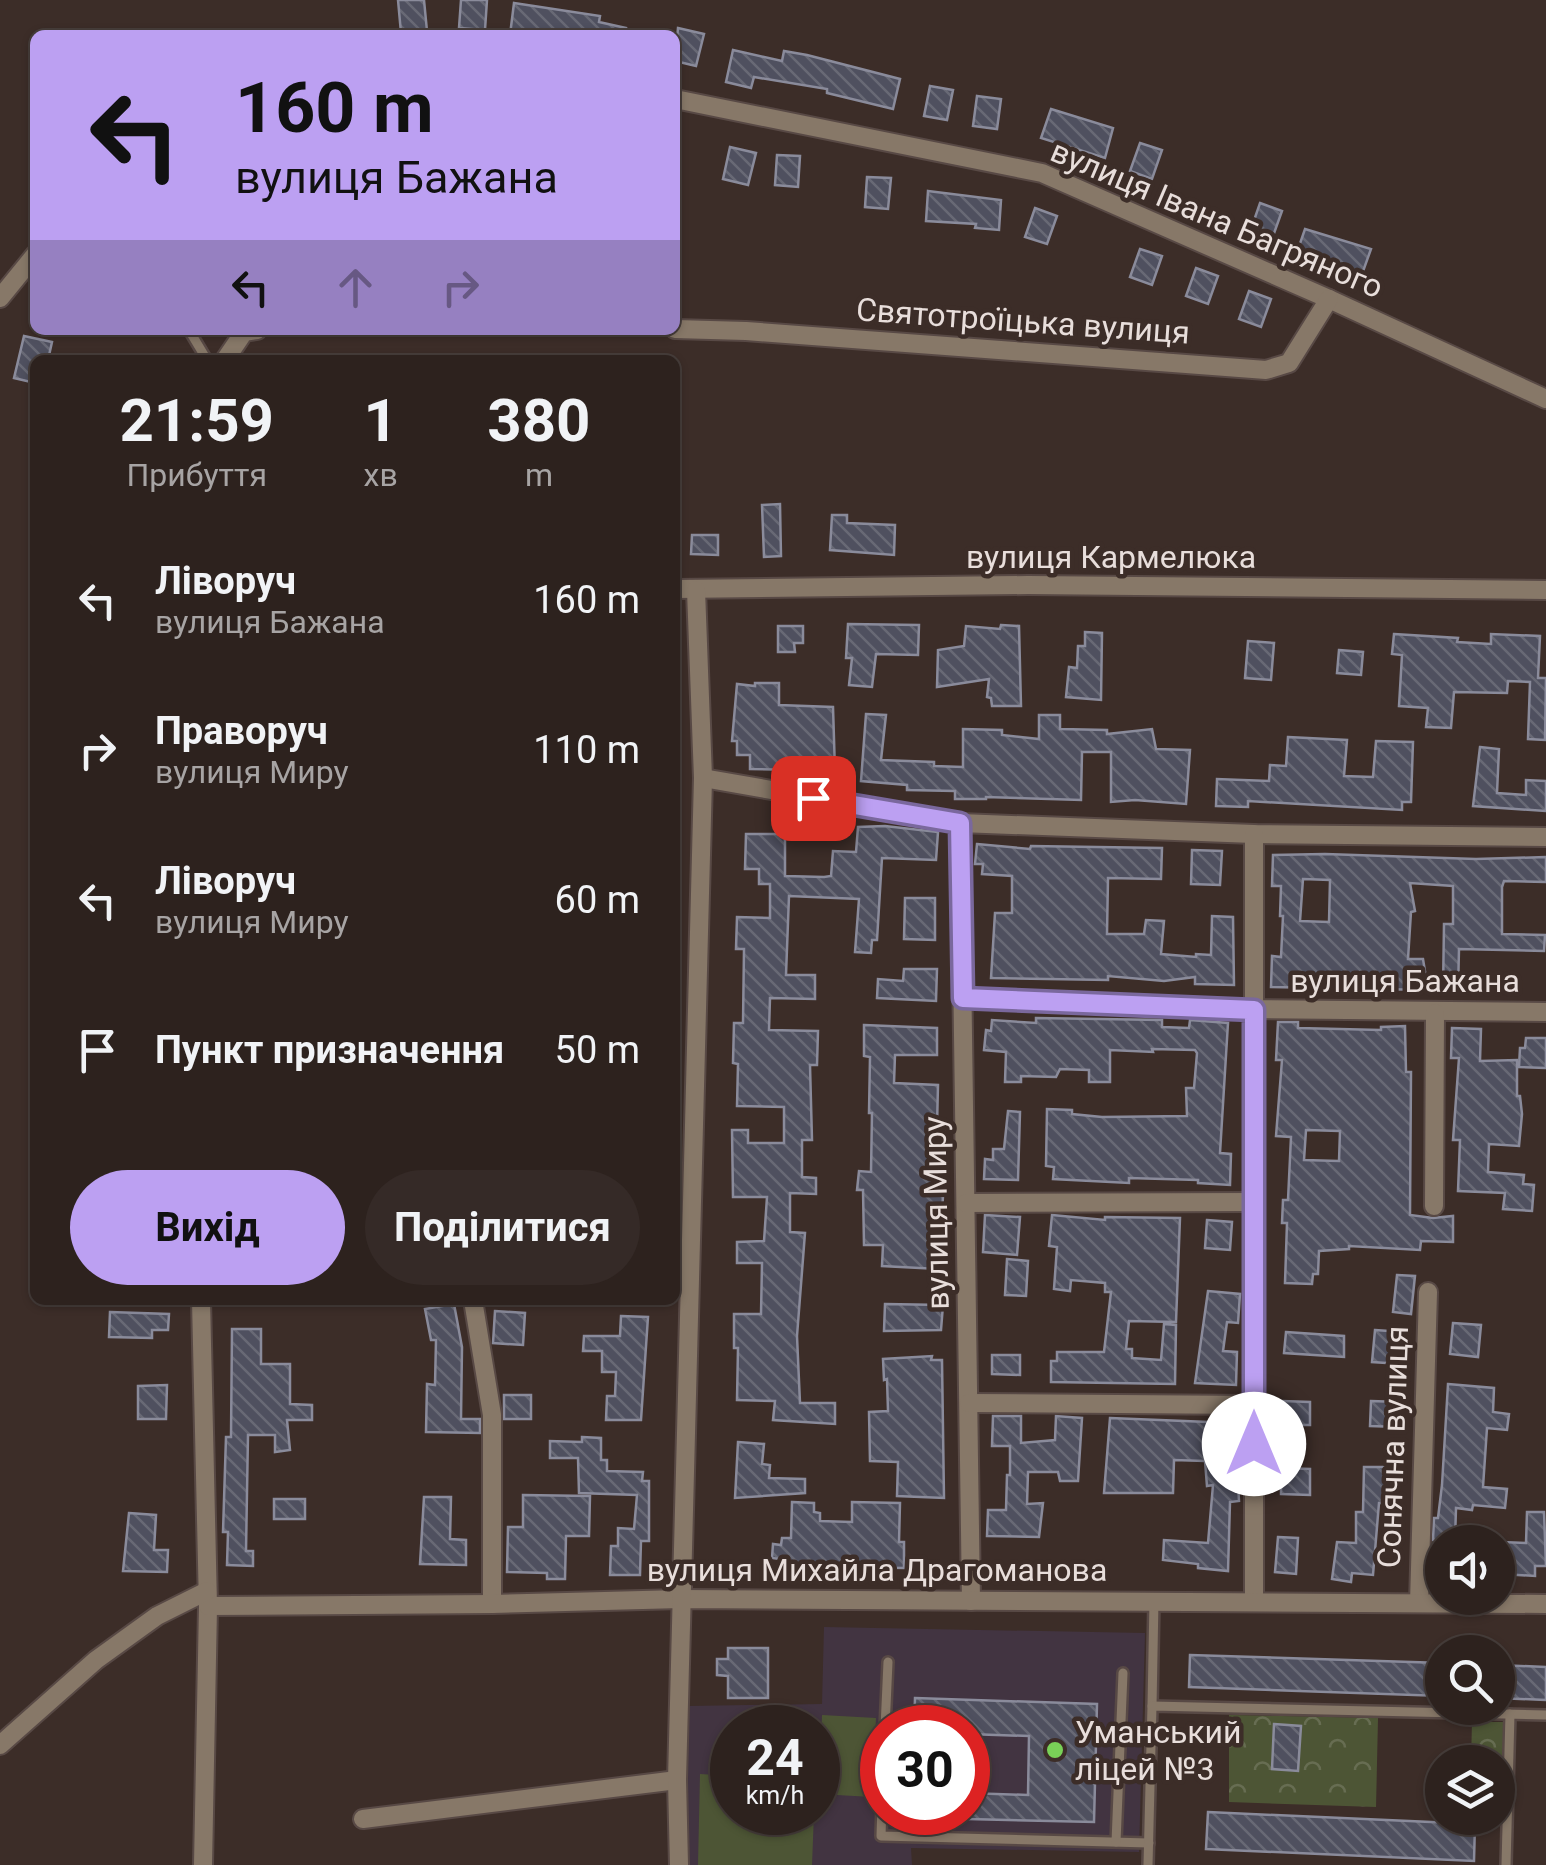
<!DOCTYPE html>
<html lang="uk">
<meta charset="utf-8">
<style>
body{margin:0;font-family:Roboto,sans-serif;background:#352a27;color:#f1f3f6;height:100vh;display:flex;flex-direction:column;font-size:38px;white-space:nowrap}
*{box-sizing:border-box;margin:0}
p{font-size:32px;color:#a7a4a4}
.icon{flex:none;width:55px;height:55px;fill:none;stroke:currentColor;stroke-width:2;stroke-linecap:round;stroke-linejoin:round}
.map{position:relative;flex:1;overflow:hidden}
.details{position:absolute;left:30px;top:355px;width:650px;height:950px;display:flex;flex-direction:column;background:#2d221e;border-radius:15px;box-shadow:0 2px 8px #0004,0 0 0 2px #483f3c}
.details>*{flex:none}
.banner{position:absolute;left:30px;top:30px;width:650px;height:305px;border-radius:15px;box-shadow:0 2px 8px #0004,0 0 0 2px #483f3c;background:#bca0f2;color:#111;overflow:hidden}
.tools{position:absolute;left:1425px;top:1525px;display:grid;gap:20px}
.tools a{display:grid;place-items:center;width:90px;height:90px;border-radius:50%;background:#2d221e;box-shadow:0 2px 8px #0004,0 0 0 2px #483f3c;font-size:50px}
.speed{position:absolute;left:710px;top:1705px;display:flex;gap:20px;font-size:50px;font-weight:700;text-align:center}
.speed>*{display:grid;place-content:center;width:130px;height:130px;border-radius:50%;background:#2d221e;box-shadow:0 2px 8px #0004,0 0 0 2px #483f3c;line-height:1}
.speed small{font-size:25px;font-weight:400}
.speed .limit{border:15px solid #d22;background:#fff;color:#111}
.pin{position:absolute;display:grid;place-items:center;width:85px;height:85px;color:#fff;margin:-42px;border-radius:20px;box-shadow:0 5px 15px #0006}
.me{position:absolute;width:110px;margin:-55px;rotate:0deg;stroke-linejoin:round;filter:drop-shadow(0 0 8px #0008)}
.turn{display:flex;align-items:center;gap:35px;height:210px;padding:0 40px;font-size:45px}
.turn .icon{width:130px;height:130px;stroke-width:2.5}
.turn b{display:block;font-size:70px;line-height:85px}
.lanes{display:flex;align-items:center;height:95px;padding:0 40px;background:#0003;justify-content:center;gap:50px;direction:ltr}
.lanes .off{opacity:.35}
.eta{display:flex;justify-content:space-evenly;align-items:center;height:170px;text-align:center}
.eta b{font-size:60px;font-weight:700;line-height:70px}
.action{display:flex;gap:20px;margin-top:auto;padding:20px 40px}
.action a{flex:1;height:115px;border-radius:60px;background:#bca0f2;color:#111;font-size:40px;font-weight:700;line-height:115px;text-align:center}
.action a+a{background:#352a27;color:#f1f3f6}
ul{padding:0;list-style:none}
li{display:flex;align-items:center;gap:30px;height:150px;padding:0 40px}
li div{flex:1}
li b{display:block;font-size:38px}
li em{font-style:normal}
.map>svg:first-child{display:block}
.education{fill:#423441;fill-rule:evenodd}
.park{fill:url(#park-crowns)}
.garden{fill:#4d5535}
.building{fill:url(#building-back-hatch);stroke:#8a8b9b;stroke-width:2.5;fill-rule:evenodd}
.lines{fill:none;stroke-linecap:round;stroke-linejoin:round}
.service-casing{stroke:#584945;stroke-width:14}
.minor-casing{stroke:#584945;stroke-width:22}
.service{stroke:#877868;stroke-width:9}
.minor{stroke:#877868;stroke-width:18}
.route-casing{stroke:#7a689d;stroke-width:25}
.route{stroke:#bca0f2;stroke-width:18}
.poi-dot{fill:#79d157;stroke:#3c2d28;stroke-width:4}
.labels{text-anchor:middle;stroke-width:9;stroke-linejoin:round;paint-order:stroke}
.street-label{font-size:32px;fill:#e8dedb;stroke:#3c2d28}
.poi-label{font-size:32px;fill:#e8dedb;stroke:#3c2d28;text-anchor:start}
</style>
<div class="map">
<svg width="1546" height="1865" viewBox="0 0 1546 1865">
<defs>
<pattern id="park-crowns" width="20" height="18" patternUnits="userSpaceOnUse" patternTransform="scale(2.5)"><rect width="20" height="18" fill="#4d5535"/><path d="M2 6a3 3 0 1 1 6 0M12 15a3 3 0 1 1 6 0" fill="none" stroke="#676d52"/></pattern>
<pattern id="building-back-hatch" width="6" height="6" patternUnits="userSpaceOnUse" patternTransform="scale(2.5)"><rect width="6" height="6" fill="#4f505f"/><path d="M-1 5l2 2M0 0l6 6M5-1l2 2" fill="none" stroke="#686975"/></pattern>
</defs>
<rect width="100%" height="100%" fill="#3c2d28"/>
<!-- education -->
<path class="education" d="M824,1627L1145,1633L1139,1852L911,1848L912,1865H688L685,1773L689,1706L822,1704ZM732,1728H818V1812H732ZM882,1728H968V1812H882Z"/>
<!-- park -->
<g class="park">
<polygon points="1229,1715 1378,1718 1376,1807 1229,1802"/>
<polygon points="1472,1722 1508,1722 1507,1809 1498,1808 1498,1762 1471,1762"/>
</g>
<!-- garden -->
<g class="garden">
<polygon points="822,1715 876,1718 872,1797 819,1794"/>
<polygon points="700,1774 732,1776 732,1812 814,1813 812,1865 698,1865"/>
</g>
<!-- building -->
<g class="building">
<polygon points="398,0 424,0 427,31 401,33"/>
<polygon points="461,0 487,0 485,30 459,28"/>
<polygon points="514,3 600,16 599,22 626,28 625,35 510,35"/>
<polygon points="678,28 704,34 696,66 675,61"/>
<polygon points="733,50 782,61 784,51 807,55 900,79 893,109 827,93 827,89 754,77 751,88 726,82"/>
<polygon points="930,86 953,90 947,120 924,116"/>
<polygon points="977,96 1001,99 997,129 973,126"/>
<polygon points="1051,109 1113,128 1105,158 1041,138"/>
<polygon points="1140,143 1162,150 1152,179 1130,171"/>
<polygon points="730,147 756,153 748,185 723,179"/>
<polygon points="777,155 800,156 798,187 775,185"/>
<polygon points="867,177 891,178 888,209 865,207"/>
<polygon points="928,191 1001,200 999,230 975,228 976,224 926,221"/>
<polygon points="1260,203 1282,211 1272,239 1250,232"/>
<polygon points="1035,208 1057,216 1047,244 1025,237"/>
<polygon points="1305,229 1371,249 1361,277 1295,258"/>
<polygon points="1140,249 1162,256 1152,285 1130,277"/>
<polygon points="1196,268 1218,276 1208,304 1186,296"/>
<polygon points="1249,291 1271,299 1261,327 1239,319"/>
<polygon points="24,336 52,342 48,360 35,360 35,383 14,378"/>
<polygon points="780,504 781,556 764,557 762,505"/>
<polygon points="832,515 847,515 847,523 895,525 894,555 830,550"/>
<polygon points="692,535 718,535 718,555 691,554"/>
<polygon points="848,624 919,625 918,655 876,654 872,687 849,685 852,658 846,658"/>
<polygon points="1001,625 1019,626 1021,706 992,706 991,698 987,697 989,679 937,687 938,650 964,646 966,626 1000,629"/>
<polygon points="778,626 803,626 803,643 794,643 795,652 778,652"/>
<polygon points="1085,632 1102,633 1101,700 1066,697 1069,667 1077,668 1078,646 1085,646"/>
<polygon points="1394,634 1458,638 1457,642 1491,644 1491,634 1540,636 1538,678 1546,678 1545,740 1528,739 1530,682 1508,681 1507,693 1454,692 1451,728 1426,727 1428,708 1399,706 1402,655 1392,654"/>
<polygon points="1248,641 1274,643 1271,680 1245,678"/>
<polygon points="1339,650 1363,652 1361,675 1337,673"/>
<polygon points="755,683 779,683 779,705 833,707 835,771 750,769 750,755 737,755 737,741 732,741 737,684 755,686"/>
<polygon points="866,714 886,715 881,760 934,762 934,766 963,767 963,729 1002,730 1002,735 1039,739 1039,715 1060,715 1060,729 1107,730 1107,734 1152,729 1156,749 1190,750 1186,804 1135,800 1111,802 1111,752 1082,752 1081,800 986,797 986,799 955,799 955,791 907,790 907,785 861,781"/>
<polygon points="1288,737 1347,740 1344,776 1373,777 1376,741 1413,742 1411,802 1402,802 1402,810 1248,801 1248,807 1216,806 1217,779 1269,781 1270,765 1286,766"/>
<polygon points="1480,747 1499,749 1497,793 1526,795 1526,780 1546,781 1546,811 1473,806"/>
<polygon points="885,826 938,832 936,860 882,858 877,940 872,940 871,953 855,952 859,899 789,896 786,975 815,975 815,999 770,998 769,1030 818,1031 817,1065 810,1065 812,1140 802,1140 802,1177 816,1178 816,1194 790,1193 790,1232 805,1233 797,1336 800,1403 835,1403 835,1424 773,1420 775,1401 737,1400 738,1348 734,1348 734,1314 761,1314 762,1263 737,1263 737,1242 764,1241 767,1197 733,1197 732,1130 748,1130 748,1143 784,1143 784,1107 737,1106 738,1064 733,1063 734,1023 743,1023 744,949 736,949 737,917 770,918 770,884 759,884 759,869 745,869 746,834 785,834 785,876 824,877 831,876 833,851 856,852 858,827"/>
<polygon points="977,844 1030,849 1031,846 1162,848 1161,879 1108,878 1107,934 1144,934 1146,920 1164,921 1161,954 1196,957 1196,954 1211,955 1212,916 1233,917 1234,985 1195,984 1195,977 1164,981 1108,976 1108,980 991,978 995,913 1012,913 1012,876 982,874 983,864 975,864"/>
<polygon points="1192,850 1222,851 1220,885 1191,884"/>
<path d="M1325,854L1476,859L1546,857V882L1504,881L1502,887V934L1545,935L1544,951L1459,949L1458,991H1443L1444,924H1453V886L1410,883L1415,911L1411,912L1408,959H1423L1428,990L1271,987L1272,956L1281,957L1283,916H1280L1281,886H1272L1273,855ZM1303,879L1330,880L1329,922L1300,921Z"/>
<polygon points="905,898 935,898 935,940 904,939"/>
<polygon points="904,969 937,969 936,1001 877,998 878,979 903,981"/>
<polygon points="1036,1018 1162,1020 1162,1027 1189,1028 1190,1020 1228,1023 1220,1153 1231,1154 1230,1185 1198,1183 1198,1180 1129,1178 1129,1183 1053,1179 1054,1167 1046,1166 1047,1109 1072,1110 1072,1114 1102,1117 1187,1116 1186,1088 1194,1088 1197,1053 1195,1050 1152,1049 1153,1052 1110,1050 1110,1082 1089,1082 1089,1070 1060,1069 1056,1077 1021,1076 1021,1082 1005,1082 1006,1052 984,1050 986,1030 991,1031 992,1020 1036,1023"/>
<path d="M1278,1022H1298V1028L1381,1030V1027L1405,1026L1406,1072H1411L1410,1215L1433,1218L1453,1216V1242L1421,1241L1420,1250L1349,1246V1249L1319,1251L1318,1274H1313L1312,1284L1285,1283L1287,1223H1282L1283,1200H1288L1291,1137L1276,1136L1282,1060H1276ZM1306,1130L1340,1131L1339,1161L1304,1160Z"/>
<polygon points="864,1025 937,1028 937,1055 895,1055 894,1083 938,1085 937,1126 946,1126 946,1145 940,1145 940,1179 944,1179 942,1213 939,1213 938,1269 882,1266 883,1245 864,1245 863,1190 857,1190 859,1171 871,1172 872,1113 869,1113 870,1057 864,1056"/>
<polygon points="1452,1028 1481,1029 1480,1061 1517,1060 1517,1096 1520,1096 1522,1114 1519,1146 1489,1144 1488,1172 1524,1175 1523,1184 1534,1185 1532,1211 1503,1209 1505,1193 1458,1191 1460,1140 1453,1140 1459,1058 1451,1058"/>
<polygon points="1526,1038 1546,1038 1546,1068 1519,1067 1520,1048 1525,1048"/>
<polygon points="1008,1111 1020,1112 1018,1180 984,1179 985,1159 993,1160 993,1149 1004,1149"/>
<polygon points="985,1215 1020,1217 1017,1255 983,1252"/>
<polygon points="1052,1215 1105,1220 1105,1217 1180,1218 1176,1322 1129,1321 1126,1349 1132,1349 1132,1358 1161,1360 1164,1324 1176,1325 1175,1384 1051,1382 1051,1361 1057,1361 1057,1352 1104,1352 1111,1292 1105,1292 1105,1283 1071,1280 1070,1291 1054,1289 1057,1247 1049,1246"/>
<polygon points="1207,1220 1232,1222 1230,1250 1205,1248"/>
<polygon points="1007,1259 1028,1261 1026,1296 1005,1295"/>
<polygon points="1397,1275 1415,1276 1411,1314 1393,1312"/>
<polygon points="1208,1291 1240,1294 1238,1323 1227,1322 1223,1351 1237,1352 1236,1385 1195,1383"/>
<polygon points="454,1304 462,1347 461,1419 480,1419 480,1433 426,1432 427,1384 435,1385 436,1340 431,1340 425,1309"/>
<polygon points="885,1304 943,1305 941,1330 884,1331"/>
<polygon points="495,1311 525,1313 523,1345 493,1343"/>
<polygon points="110,1312 169,1314 168,1330 152,1330 152,1338 109,1337"/>
<polygon points="621,1316 648,1317 641,1420 606,1420 607,1396 615,1396 616,1372 602,1372 602,1351 583,1351 584,1336 620,1336"/>
<polygon points="1453,1323 1481,1325 1478,1357 1450,1354"/>
<polygon points="232,1329 261,1329 261,1364 290,1364 290,1404 312,1405 312,1420 287,1420 290,1450 275,1452 275,1435 248,1435 246,1551 253,1551 253,1566 227,1565 228,1532 223,1532 226,1437 231,1437"/>
<polygon points="1375,1330 1403,1332 1401,1364 1372,1362"/>
<polygon points="1286,1332 1344,1336 1344,1357 1284,1353"/>
<polygon points="992,1355 1020,1355 1020,1375 992,1374"/>
<polygon points="932,1356 931,1360 942,1360 944,1498 897,1496 898,1462 870,1461 869,1412 888,1411 887,1379 884,1380 883,1359"/>
<polygon points="1448,1384 1494,1388 1493,1412 1509,1414 1507,1430 1487,1428 1483,1487 1507,1489 1505,1508 1473,1505 1472,1510 1456,1508 1455,1541 1433,1540 1434,1518 1438,1518 1442,1485"/>
<polygon points="167,1385 166,1419 138,1419 138,1386"/>
<rect x="504" y="1395" width="27" height="24"/>
<polygon points="1282,1401 1310,1402 1310,1425 1297,1425 1294,1455 1281,1454"/>
<polygon points="1371,1401 1399,1402 1398,1427 1370,1426"/>
<polygon points="993,1416 1021,1416 1021,1443 1055,1440 1056,1416 1082,1418 1078,1481 1060,1481 1058,1472 1028,1472 1027,1504 1043,1503 1039,1537 987,1536 988,1510 1006,1510 1007,1475 1010,1475 1010,1446 992,1446"/>
<polygon points="1110,1418 1233,1423 1228,1484 1238,1483 1239,1501 1230,1502 1228,1571 1198,1568 1198,1564 1163,1560 1164,1540 1208,1543 1213,1485 1207,1486 1205,1461 1174,1460 1173,1493 1104,1493"/>
<polygon points="582,1437 601,1438 601,1460 607,1460 607,1471 643,1472 642,1481 649,1481 649,1541 641,1541 640,1575 610,1575 611,1546 618,1546 618,1528 634,1529 637,1495 579,1493 578,1458 550,1458 550,1441 582,1442"/>
<polygon points="738,1442 764,1444 762,1464 770,1465 769,1478 805,1479 805,1493 735,1498"/>
<polygon points="1364,1467 1390,1467 1390,1477 1394,1477 1394,1503 1379,1503 1373,1575 1352,1573 1351,1582 1332,1579 1337,1542 1356,1543 1356,1512 1363,1512"/>
<polygon points="1281,1468 1310,1469 1310,1495 1281,1494"/>
<polygon points="523,1495 590,1496 589,1536 566,1536 565,1579 547,1579 547,1573 507,1572 508,1527 523,1527"/>
<polygon points="424,1497 451,1497 450,1539 466,1540 466,1565 420,1564"/>
<rect x="274" y="1499" width="31" height="20"/>
<polygon points="792,1502 814,1503 814,1512 820,1513 820,1521 852,1522 852,1502 900,1503 899,1542 904,1542 904,1568 780,1566 780,1559 772,1558 773,1544 781,1545 782,1538 791,1538"/>
<polygon points="1527,1512 1544,1512 1546,1566 1535,1566 1535,1576 1502,1574 1503,1542 1526,1543"/>
<polygon points="129,1513 156,1515 154,1550 168,1550 167,1572 123,1571"/>
<polygon points="1278,1537 1298,1538 1296,1574 1275,1572"/>
<polygon points="728,1648 768,1648 768,1698 728,1698 728,1676 717,1675 717,1659 728,1659"/>
<polygon points="1190,1655 1442,1663 1442,1696 1189,1687"/>
<polygon points="1498,1665 1546,1667 1546,1700 1498,1698"/>
<polygon points="915,1698 1097,1704 1094,1822 968,1819 968,1793 1028,1795 1029,1736 968,1734 968,1728 914,1728"/>
<polygon points="1274,1724 1301,1726 1298,1771 1272,1769"/>
<polygon points="1208,1812 1475,1824 1474,1861 1206,1849"/>
</g>
<g class="lines">
<defs>
<g id="service">
<polyline points="189,330 207,360"/>
<polyline points="1152,1706 1154,1600"/>
<polyline points="885,1728 888,1662"/>
<polyline points="882,1805 881,1836 1149,1843"/>
<polyline points="1116,1842 1123,1673"/>
<polyline points="1148,1865 1152,1706 1546,1715"/>
<polyline points="1506,1865 1510,1714"/>
</g>
<g id="minor">
<polyline points="675,99 1042,173 1329,299 1546,399"/>
<polyline points="0,298 35,255"/>
<polyline points="675,329 746,331 1266,370 1289,363 1329,299"/>
<polyline points="225,360 244,332 257,330"/>
<polyline points="675,589 1028,585 1546,590"/>
<polyline points="703,778 960,823 1254,834 1546,837"/>
<polyline points="960,823 971,1601"/>
<polyline points="963,998 1254,1009 1546,1012"/>
<polyline points="966,1203 1254,1202"/>
<polyline points="1434,1206 1435,1013"/>
<polyline points="201,1300 208,1606 203,1865"/>
<polyline points="473,1300 492,1415 492,1604"/>
<polyline points="969,1403 1254,1405"/>
<polyline points="1254,1602 1254,834"/>
<polyline points="1419,1603 1428,1292"/>
<polyline points="208,1606 492,1604 681,1599 1546,1604"/>
<polyline points="0,1745 96,1660 157,1616 207,1591"/>
<polyline points="363,1819 677,1780"/>
<polyline points="679,1865 677,1780 703,778 696,590"/>
</g>
</defs>
<!-- service casing -->
<use href="#service" class="service-casing"/>
<!-- minor casing -->
<use href="#minor" class="minor-casing"/>
<!-- service -->
<use href="#service" class="service"/>
<!-- minor -->
<use href="#minor" class="minor"/>
</g>
<g class="lines">
<defs>
<polyline id="route" points="813,798 960,823 963,998 1254,1010 1254,1444"/>
</defs>
<!-- route casing -->
<use href="#route" class="route-casing"/>
<!-- route -->
<use href="#route" class="route"/>
</g>
<!-- markers -->
<circle class="poi-dot" cx="1055" cy="1750" r="10"/>
<g class="labels">
<!-- street labels -->
<g class="street-label">
<text transform="translate(1217 219) rotate(23)" y="11">вулиця Івана Багряного</text>
<text transform="translate(1023 321) rotate(4)" y="11">Святотроїцька вулиця</text>
<text x="1111" y="568">вулиця Кармелюка</text>
<text x="1405" y="992">вулиця Бажана</text>
<text transform="translate(936 1213) rotate(-91)" y="11">вулиця Миру</text>
<text transform="translate(1393 1447) rotate(-88)" y="11">Сонячна вулиця</text>
<text x="877" y="1581">вулиця Михайла Драгоманова</text>
</g>
<!-- poi labels -->
<g class="poi-label">
<text x="1075" y="1743">Уманський<tspan x="1075" dy="37">ліцей №3</tspan></text>
</g>
</g>
</svg>
<div class="tools">
<a><svg class="icon" aria-label="sound" viewBox="0 0 24 24"><path d="M4 9h4l5-4v14l-5-4H4zM17 9q2 3 0 6"/></svg></a>
<a><svg class="icon" aria-label="search" viewBox="0 0 24 24"><circle cx="10" cy="10" r="6"/><path d="M15 15l6 6"/></svg></a>
<a><svg class="icon" aria-label="layers" viewBox="0 0 24 24"><path d="M12 4l9 5-9 5-9-5zM3 14l9 5 9-5"/></svg></a>
</div>
<div class="speed"><div>24<small>km/h</small></div><div class="limit">30</div></div>
<div class="pin" style="left:813px;top:798px;background:#d93025"><svg class="icon" aria-label="arrive" viewBox="0 0 24 24"><path d="M6 21V4h12l-3 4 3 4H6"/></svg></div>
<svg class="me" style="left:1254px;top:1444px" viewBox="-20 -20 40 40"><circle r="19" fill="#fff"/><path d="M0-13L10 11 0 6-10 11z" fill="#bca0f2"/></svg>
<div class="banner">
<div class="turn"><svg class="icon" aria-label="left" viewBox="0 0 24 24"><path d="M17 20v-9H6M10 6l-5 5 5 5"/></svg><div><b>160 m</b>вулиця Бажана</div></div>
<div class="lanes"><svg class="icon" aria-label="left" viewBox="0 0 24 24"><path d="M17 20v-9H6M10 6l-5 5 5 5"/></svg><svg class="icon off" aria-label="ahead" viewBox="0 0 24 24"><path d="M12 20V5M6 11l6-6 6 6"/></svg><svg class="icon off" aria-label="right" viewBox="0 0 24 24"><path d="M7 20v-9h11M14 6l5 5-5 5"/></svg></div>
</div>
<section class="details">
<div class="eta">
<div><b>21:59</b><p>Прибуття</p></div>
<div><b>1</b><p>хв</p></div>
<div><b>380</b><p>m</p></div>
</div>
<ul>
<li><svg class="icon" aria-label="left" viewBox="0 0 24 24"><path d="M17 20v-9H6M10 6l-5 5 5 5"/></svg><div><b>Ліворуч</b><p>вулиця Бажана</p></div><em>160 m</em></li>
<li><svg class="icon" aria-label="right" viewBox="0 0 24 24"><path d="M7 20v-9h11M14 6l5 5-5 5"/></svg><div><b>Праворуч</b><p>вулиця Миру</p></div><em>110 m</em></li>
<li><svg class="icon" aria-label="left" viewBox="0 0 24 24"><path d="M17 20v-9H6M10 6l-5 5 5 5"/></svg><div><b>Ліворуч</b><p>вулиця Миру</p></div><em>60 m</em></li>
<li><svg class="icon" aria-label="arrive" viewBox="0 0 24 24"><path d="M6 21V4h12l-3 4 3 4H6"/></svg><div><b>Пункт призначення</b></div><em>50 m</em></li>
</ul>
<div class="action"><a>Вихід</a><a>Поділитися</a></div>
</section>
</div>
